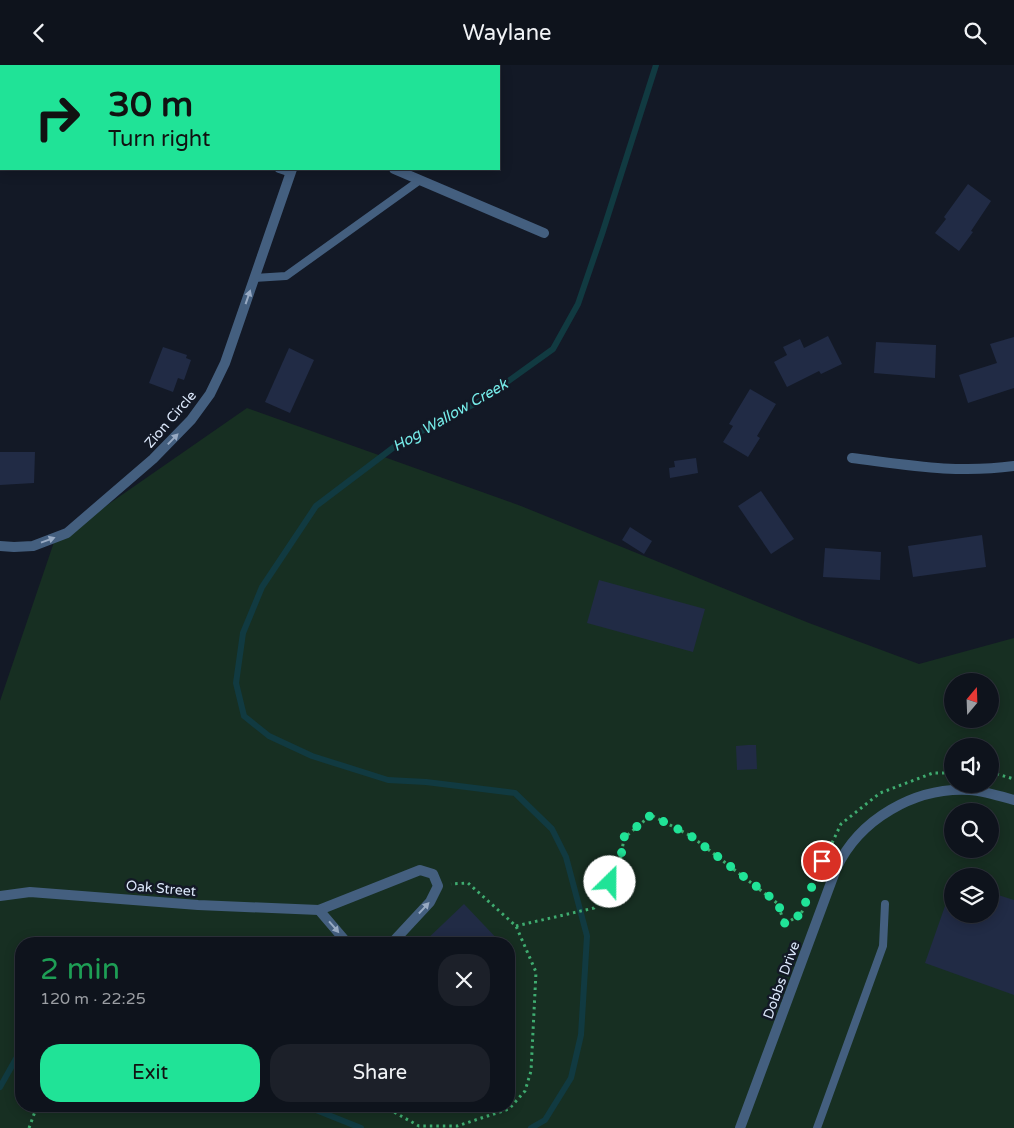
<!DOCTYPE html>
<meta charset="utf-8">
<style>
body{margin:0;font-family:"Varela Round",sans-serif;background:#1c2029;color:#f1f3f6;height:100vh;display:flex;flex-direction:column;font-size:19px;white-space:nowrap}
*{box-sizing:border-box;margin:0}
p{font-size:16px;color:#9b9ea3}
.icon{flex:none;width:28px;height:28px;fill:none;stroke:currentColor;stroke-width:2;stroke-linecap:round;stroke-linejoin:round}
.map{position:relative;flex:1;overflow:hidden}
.details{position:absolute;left:15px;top:872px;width:500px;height:175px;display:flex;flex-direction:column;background:#0e131c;border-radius:20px;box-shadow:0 2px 12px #0003,0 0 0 1px #2e323b}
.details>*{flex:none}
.guide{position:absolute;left:0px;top:0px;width:500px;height:105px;box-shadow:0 2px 12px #0003,0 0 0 1px #2e323b;background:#20e397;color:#111;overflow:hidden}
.needle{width:32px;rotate:19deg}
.buttons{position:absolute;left:944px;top:608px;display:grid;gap:10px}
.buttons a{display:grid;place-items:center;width:55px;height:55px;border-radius:50%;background:#0e131c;box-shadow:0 2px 12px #0003,0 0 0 1px #2e323b;font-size:25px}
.pin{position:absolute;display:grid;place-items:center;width:42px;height:42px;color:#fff;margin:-21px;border:2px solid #fff;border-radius:50%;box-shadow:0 1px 5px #0007}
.me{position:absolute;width:55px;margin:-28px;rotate:23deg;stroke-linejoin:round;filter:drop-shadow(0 0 4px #0008)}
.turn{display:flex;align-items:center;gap:18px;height:105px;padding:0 25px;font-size:22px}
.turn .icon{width:65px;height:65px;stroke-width:2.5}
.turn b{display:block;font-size:35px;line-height:42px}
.round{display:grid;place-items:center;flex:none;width:52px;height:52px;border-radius:20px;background:#1c2029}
.headline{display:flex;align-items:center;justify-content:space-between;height:85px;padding:0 25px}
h1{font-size:30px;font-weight:600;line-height:38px;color:#1e9e55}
.cta{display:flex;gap:10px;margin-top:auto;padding:10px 25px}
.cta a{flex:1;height:58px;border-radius:20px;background:#20e397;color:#111;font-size:20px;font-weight:600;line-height:58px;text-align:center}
.cta a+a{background:#1c2029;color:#f1f3f6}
header{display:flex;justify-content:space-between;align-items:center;height:65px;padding:0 25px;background:#0e131c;font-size:22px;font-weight:600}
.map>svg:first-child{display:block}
.green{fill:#172f22;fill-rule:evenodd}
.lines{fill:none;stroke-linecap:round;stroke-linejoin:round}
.stream{stroke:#113a41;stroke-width:6}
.building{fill:#212b45}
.path{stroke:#3fac70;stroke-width:3;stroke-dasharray:2.5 4;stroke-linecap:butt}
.lane{stroke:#445f7f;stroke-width:8}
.street{stroke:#445f7f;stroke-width:10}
.oneway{fill:#98aac3}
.route{stroke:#20e397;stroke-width:9;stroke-dasharray:0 16.2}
.labels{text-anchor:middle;stroke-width:5;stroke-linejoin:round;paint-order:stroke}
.street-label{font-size:14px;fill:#dce8fb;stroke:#131926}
.water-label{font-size:15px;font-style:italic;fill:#77eeeb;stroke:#131926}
</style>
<header><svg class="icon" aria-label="back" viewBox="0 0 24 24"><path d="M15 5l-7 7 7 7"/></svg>Waylane<svg class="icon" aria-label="search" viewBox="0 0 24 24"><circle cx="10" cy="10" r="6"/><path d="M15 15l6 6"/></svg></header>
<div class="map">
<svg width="1014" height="1063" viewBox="0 0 1014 1063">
<rect width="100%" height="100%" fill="#131926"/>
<!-- green -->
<path class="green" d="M247,343L521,441L809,558L919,599L1014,573V1063H0V636L54,477ZM952,616H990V654H952ZM952,681H990V719H952ZM952,746H990V784H952ZM952,811H990V849H952ZM21,879H509V1041H21Z"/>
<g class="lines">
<!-- stream -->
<g class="stream">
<polyline points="0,1022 17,992 21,988"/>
<polyline points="306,1041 361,1063"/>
<polyline points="531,1063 545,1055 571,1013 581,970 587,871 566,792 552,764 515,728 426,717 388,715 312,691 269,671 244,651 236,618 243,568 262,522 316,441 402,376 482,335 553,284 578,239 602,169 656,0"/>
</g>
</g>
<!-- building -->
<g class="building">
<polygon points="968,119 991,136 971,166 973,167 959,186 935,168 946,154 944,152"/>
<polygon points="828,271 842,299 821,309 819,306 787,322 774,297 787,290 783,282 800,274 804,283"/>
<polygon points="1014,272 1014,323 968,338 959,310 997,298 990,279"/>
<polygon points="876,277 936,280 935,313 874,308"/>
<polygon points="163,282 187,290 186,293 191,295 184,315 178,313 173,327 149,318"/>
<polygon points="289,283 314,295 290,348 265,337"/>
<polygon points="750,324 776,339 757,371 760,373 748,392 723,377 733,361 729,359"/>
<polygon points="0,387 35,387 34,418 0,420"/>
<polygon points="696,393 698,408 670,413 669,403 675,402 674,396"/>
<polygon points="761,426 794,474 771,489 738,441"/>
<polygon points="630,462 652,476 644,489 622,475"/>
<polygon points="982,470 986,502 913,512 908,481"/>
<polygon points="825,483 881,487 880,515 823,512"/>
<polygon points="599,515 705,544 693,587 587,558"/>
<polygon points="748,680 756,680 757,704 737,705 736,681"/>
<polygon points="952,821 952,849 990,849 990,830 994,831 995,829 1014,835 1014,930 925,898"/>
<polygon points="464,839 502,879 422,879"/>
</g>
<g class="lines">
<!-- path -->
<g class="path">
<polyline points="990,709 997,709 1014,714"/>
<polyline points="832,778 841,759 880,728 933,708 952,708"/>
<polyline points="516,861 594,843 619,804 624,773 651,750 691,771 777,838 785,859 801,849 804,842"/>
<polyline points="383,1041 419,1061 457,1061 509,1044 525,1026 531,1006 536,907 516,861 468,818 451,819"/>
<polyline points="29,1063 37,1041"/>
</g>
<!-- lane -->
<g class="lane">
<polyline points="291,0 295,1"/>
<polyline points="235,1 236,0"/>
<polyline points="279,104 291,108"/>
<polyline points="254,213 286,211 420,115"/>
<polyline points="817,1063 883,881 885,839"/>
</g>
<!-- street -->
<g class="street">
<polyline points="328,1 329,0"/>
<polyline points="394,104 544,168"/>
<path d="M852,393C908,400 957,409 1014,401"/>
<polyline points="0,481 14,482 33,481 67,468 153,394 191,355 210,329 225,298 292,104"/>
<polyline points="0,831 30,827 198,840 319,845 420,805 433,809 438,821 430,837 391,879"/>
<polyline points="319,845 348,879"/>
<path d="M740,1063L836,804C859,754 915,722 969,725C984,726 1000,731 1014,735"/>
</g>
</g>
<!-- one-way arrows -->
<defs><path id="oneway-solid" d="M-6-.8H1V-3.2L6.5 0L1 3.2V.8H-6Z" transform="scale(1.25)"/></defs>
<g class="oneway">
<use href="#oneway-solid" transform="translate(248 232) rotate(-71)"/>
<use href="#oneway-solid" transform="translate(173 374) rotate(-46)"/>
<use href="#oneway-solid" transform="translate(48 475) rotate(-20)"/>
<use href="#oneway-solid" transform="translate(424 843) rotate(-47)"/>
<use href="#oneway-solid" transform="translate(334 862) rotate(49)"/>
</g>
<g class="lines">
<!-- route -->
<polyline class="route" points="610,817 619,804 624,772 651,750 691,771 778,838 785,859 801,849 822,796"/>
</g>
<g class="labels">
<!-- street labels -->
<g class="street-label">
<text transform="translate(170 354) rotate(-49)" y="5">Zion Circle</text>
<text transform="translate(161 823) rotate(5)" y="5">Oak Street</text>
<text transform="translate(781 915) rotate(-70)" y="5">Dobbs Drive</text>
</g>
<!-- water labels -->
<g class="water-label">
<text transform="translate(450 350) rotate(-30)" y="5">Hog Wallow Creek</text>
</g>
</g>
</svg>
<div class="buttons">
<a><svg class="needle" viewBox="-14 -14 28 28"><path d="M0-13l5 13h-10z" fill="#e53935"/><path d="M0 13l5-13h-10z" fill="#9b9ea3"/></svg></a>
<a><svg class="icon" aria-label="sound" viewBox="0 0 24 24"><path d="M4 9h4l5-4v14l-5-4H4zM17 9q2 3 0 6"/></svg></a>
<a><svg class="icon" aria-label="search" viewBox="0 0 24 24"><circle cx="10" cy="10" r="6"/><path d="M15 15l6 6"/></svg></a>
<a><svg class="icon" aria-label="layers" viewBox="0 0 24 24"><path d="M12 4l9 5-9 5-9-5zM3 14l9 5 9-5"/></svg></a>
</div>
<div class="pin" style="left:822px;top:796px;background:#d93025"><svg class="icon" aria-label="arrive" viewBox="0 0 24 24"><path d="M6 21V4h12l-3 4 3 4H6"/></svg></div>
<svg class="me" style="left:610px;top:817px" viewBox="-20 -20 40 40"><circle r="19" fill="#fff"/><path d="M0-13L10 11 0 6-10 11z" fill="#20e397"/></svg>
<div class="guide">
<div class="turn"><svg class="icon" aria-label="right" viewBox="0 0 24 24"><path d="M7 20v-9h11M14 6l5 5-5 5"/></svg><div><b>30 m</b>Turn right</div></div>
</div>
<section class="details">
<div class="headline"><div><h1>2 min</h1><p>120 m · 22:25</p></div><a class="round"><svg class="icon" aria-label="close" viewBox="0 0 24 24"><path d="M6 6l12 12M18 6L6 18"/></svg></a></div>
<div class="cta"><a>Exit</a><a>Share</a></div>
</section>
</div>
